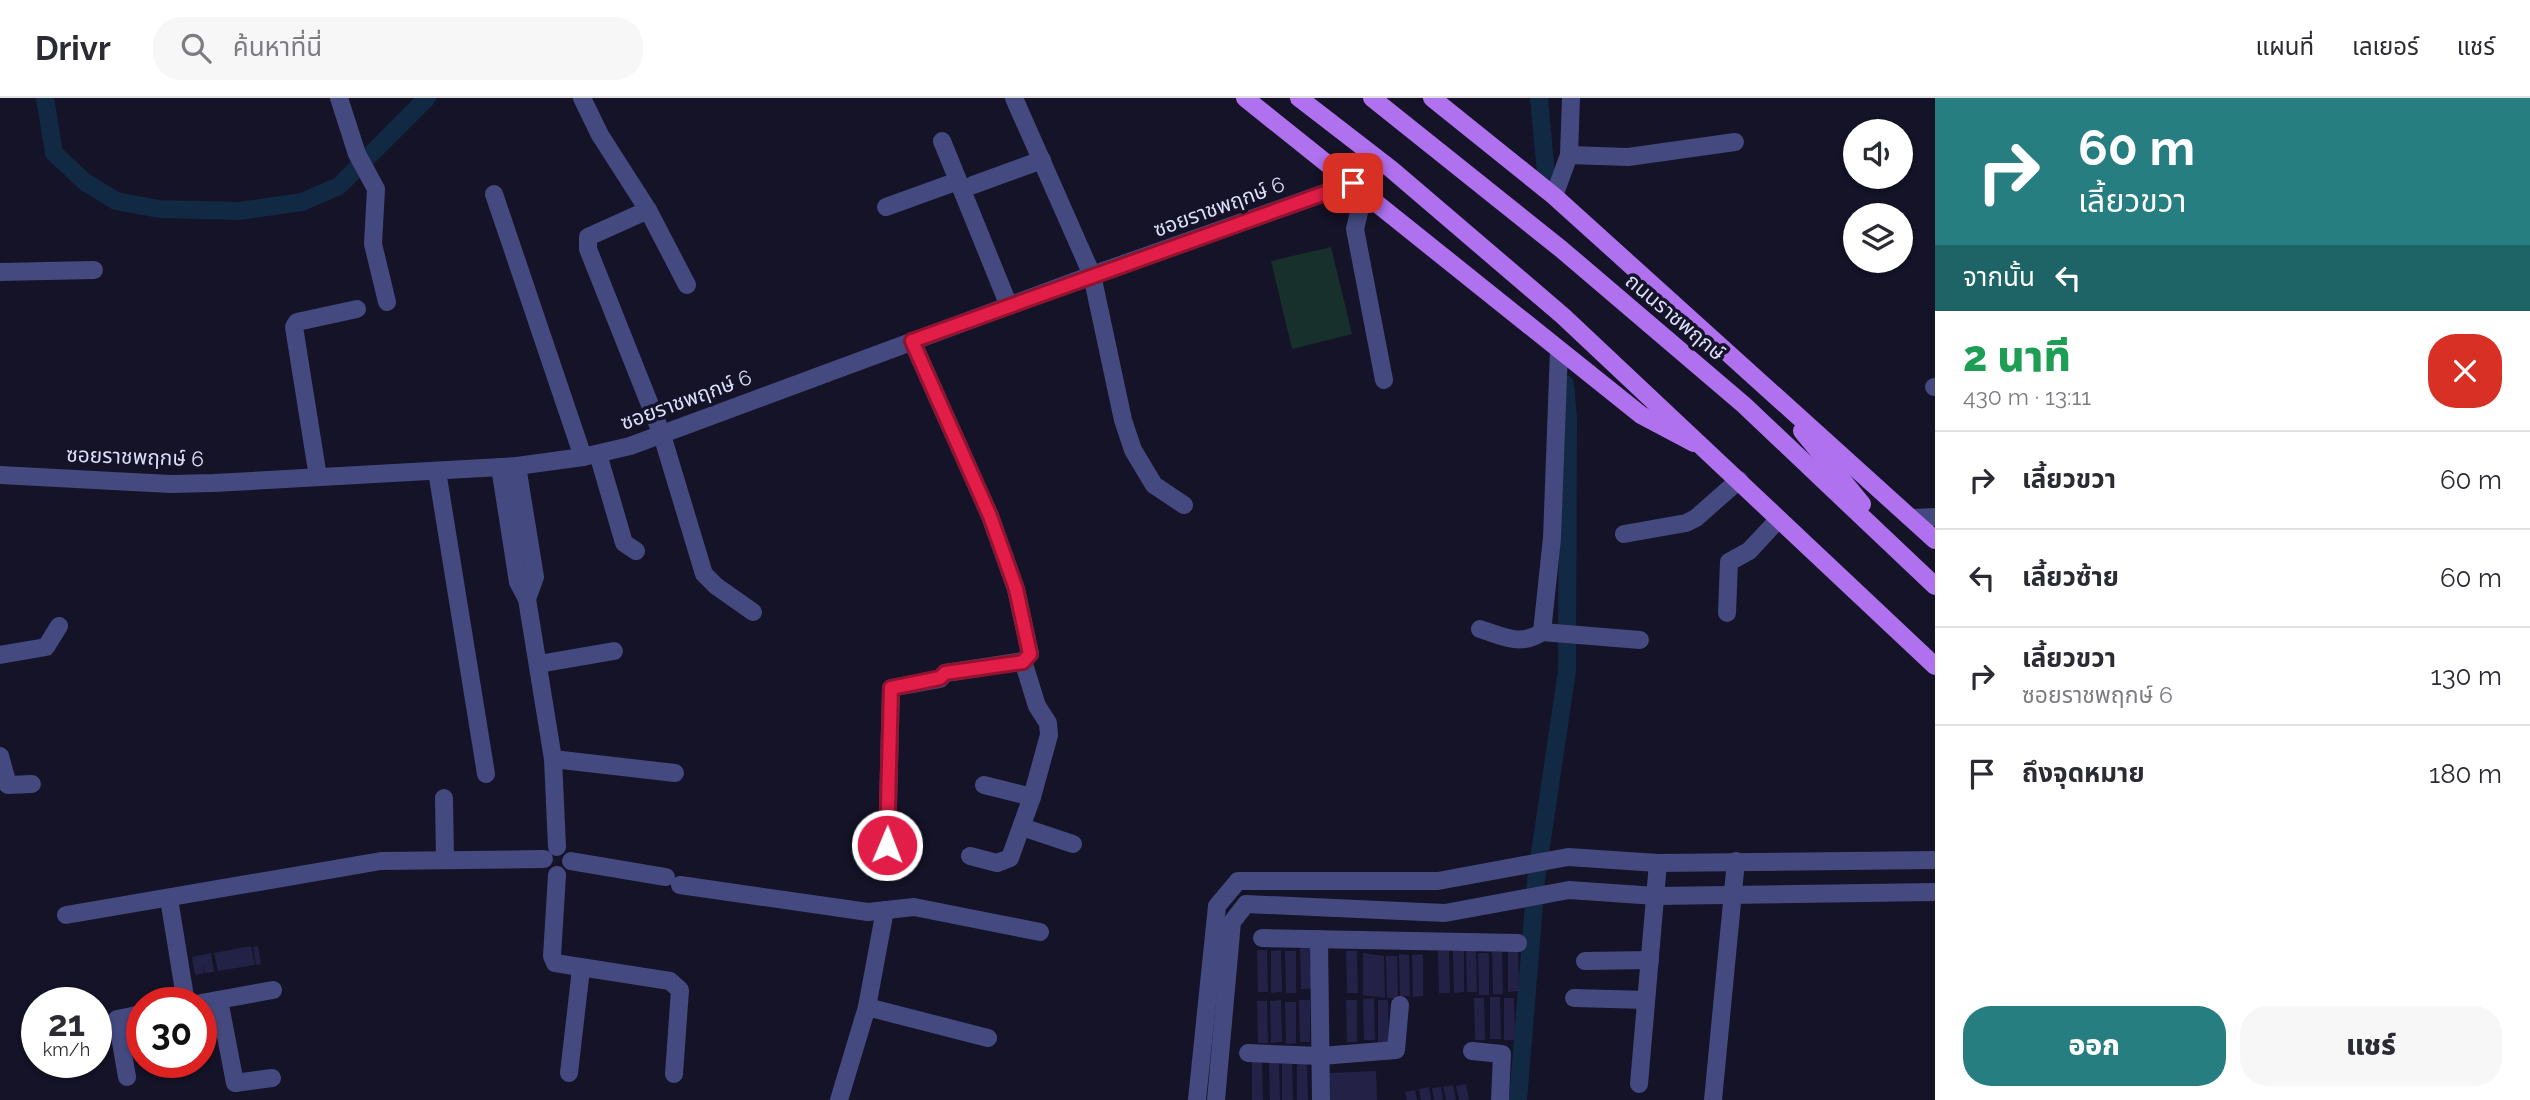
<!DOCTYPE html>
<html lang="th">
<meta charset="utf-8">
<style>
body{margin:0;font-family:Raleway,"Noto Sans Thai",sans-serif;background:#f7f7f7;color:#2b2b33;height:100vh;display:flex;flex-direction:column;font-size:26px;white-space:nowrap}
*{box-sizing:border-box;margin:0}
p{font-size:23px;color:#7c7c81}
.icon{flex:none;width:38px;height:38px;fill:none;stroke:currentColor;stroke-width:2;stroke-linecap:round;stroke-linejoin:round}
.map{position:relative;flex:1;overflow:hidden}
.panel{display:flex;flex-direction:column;background:#fff;width:595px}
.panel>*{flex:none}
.guide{background:#267e80;color:#fff;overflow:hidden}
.controls{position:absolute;left:1843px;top:21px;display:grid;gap:14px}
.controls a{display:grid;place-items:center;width:70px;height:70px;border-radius:50%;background:#fff;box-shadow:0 2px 5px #0004;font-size:35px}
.speed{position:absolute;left:21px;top:889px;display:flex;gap:14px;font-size:35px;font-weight:700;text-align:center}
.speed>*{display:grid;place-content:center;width:91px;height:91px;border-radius:50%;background:#fff;box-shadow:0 2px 5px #0004;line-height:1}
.speed small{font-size:18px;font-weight:400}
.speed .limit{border:10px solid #d22;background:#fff;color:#111}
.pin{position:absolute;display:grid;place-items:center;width:60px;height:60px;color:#fff;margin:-30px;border-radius:14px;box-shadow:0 4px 10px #0006}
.me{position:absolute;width:77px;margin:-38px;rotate:1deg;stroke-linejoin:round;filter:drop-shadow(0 0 5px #0008)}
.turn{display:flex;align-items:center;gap:24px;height:147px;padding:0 28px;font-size:32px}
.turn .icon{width:91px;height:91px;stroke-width:2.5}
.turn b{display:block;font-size:49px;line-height:60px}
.then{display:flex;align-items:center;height:66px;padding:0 28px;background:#0003;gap:14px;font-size:26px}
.round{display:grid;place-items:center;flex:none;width:74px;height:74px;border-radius:28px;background:#f7f7f7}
.head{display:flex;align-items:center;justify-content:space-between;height:119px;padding:0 28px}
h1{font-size:42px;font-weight:800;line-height:52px;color:#1e9e55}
.button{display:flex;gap:14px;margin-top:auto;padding:14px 28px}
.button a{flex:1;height:80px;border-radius:28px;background:#267e80;color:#fff;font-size:28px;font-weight:800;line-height:80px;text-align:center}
.button a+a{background:#f7f7f7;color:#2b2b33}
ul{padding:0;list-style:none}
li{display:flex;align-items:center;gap:21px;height:98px;padding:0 28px;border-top:2px solid #e1e1e2}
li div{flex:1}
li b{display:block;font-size:26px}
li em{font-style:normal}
header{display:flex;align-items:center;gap:42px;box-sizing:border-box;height:98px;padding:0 35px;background:#fff;border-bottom:2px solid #e1e1e2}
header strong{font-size:33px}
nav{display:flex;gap:38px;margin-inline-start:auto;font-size:24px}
.search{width:490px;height:63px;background:#f7f7f7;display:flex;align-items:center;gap:18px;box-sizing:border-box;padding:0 24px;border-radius:28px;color:#7c7c81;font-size:26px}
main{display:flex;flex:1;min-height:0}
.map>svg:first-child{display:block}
.green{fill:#17302c}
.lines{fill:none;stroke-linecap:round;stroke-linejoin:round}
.canal{stroke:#112942;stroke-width:18}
.building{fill:#242146}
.minor{stroke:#444980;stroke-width:18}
.major{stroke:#af71ee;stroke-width:18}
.route-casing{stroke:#92132f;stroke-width:18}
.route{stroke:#e11d48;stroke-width:12}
.labels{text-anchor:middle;stroke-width:7;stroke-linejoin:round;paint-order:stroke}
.street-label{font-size:21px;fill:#dddefb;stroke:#141327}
</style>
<header>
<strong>Drivr</strong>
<div class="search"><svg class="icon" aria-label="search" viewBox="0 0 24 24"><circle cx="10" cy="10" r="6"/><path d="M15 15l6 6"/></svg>ค้นหาที่นี่</div>
<nav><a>แผนที่</a><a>เลเยอร์</a><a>แชร์</a></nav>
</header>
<main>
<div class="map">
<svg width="1935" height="1002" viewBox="0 0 1935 1002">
<rect width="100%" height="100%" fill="#141327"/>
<!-- green -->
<polygon class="green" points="1331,149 1352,236 1292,251 1271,163"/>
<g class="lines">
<!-- canal -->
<g class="canal">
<polyline points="45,0 54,55 85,84 116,103 159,111 239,113 302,104 339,88 427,0"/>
<polyline points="1539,0 1546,76"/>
<polyline points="1518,1002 1536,782 1567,573 1568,320 1565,286"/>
</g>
</g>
<!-- building -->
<g class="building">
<polygon points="251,848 255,867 218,873 214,855"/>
<polygon points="258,848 261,866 256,867 253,849"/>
<polygon points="1300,849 1311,849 1311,891 1301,891"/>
<polygon points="1257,852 1267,852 1268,894 1258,894"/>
<polygon points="1281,852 1282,894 1271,895 1271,853"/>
<polygon points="1466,852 1476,852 1477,894 1467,894"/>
<polygon points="1508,852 1518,852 1519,893 1508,894"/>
<polygon points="1285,853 1296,853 1296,895 1286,895"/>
<polygon points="1346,853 1357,853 1358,895 1347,895"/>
<polygon points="1438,853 1449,853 1450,895 1439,895"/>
<polygon points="1453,853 1464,853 1464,894 1454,895"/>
<polygon points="1492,854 1502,854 1503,896 1493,896"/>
<polygon points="211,855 214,874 205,875 203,865 204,875 195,877 192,859"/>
<polygon points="1363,855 1384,858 1385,900 1363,897"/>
<polygon points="1478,855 1489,855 1489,897 1479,897"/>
<polygon points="1399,856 1409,857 1410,898 1400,898"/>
<polygon points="1423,856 1423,898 1413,899 1412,857"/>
<polygon points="1386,858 1397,858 1398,900 1387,900"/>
<polygon points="1490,899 1500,899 1501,941 1490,941"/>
<polygon points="1374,900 1375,942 1364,942 1363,901"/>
<polygon points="1474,900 1484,900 1485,942 1475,942"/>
<polygon points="1504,900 1514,900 1515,942 1504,942"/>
<polygon points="1281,902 1282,944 1271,945 1270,903"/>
<polygon points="1299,902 1310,902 1310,944 1300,944"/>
<polygon points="1346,902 1357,902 1357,944 1347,944"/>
<polygon points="1378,902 1388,902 1389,944 1378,944"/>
<polygon points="1257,903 1267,903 1268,945 1258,945"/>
<polygon points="1285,904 1296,904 1296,945 1286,946"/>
<polygon points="1262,960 1263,1002 1252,1002 1252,961"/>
<polygon points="1269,961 1279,961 1280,1002 1270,1002"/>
<polygon points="1282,963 1292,963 1293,1002 1282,1002"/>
<polygon points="1297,963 1307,963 1308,1002 1297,1002"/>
<polygon points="1376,973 1377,1002 1329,1002 1328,975"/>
<polygon points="1466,986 1469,1002 1459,1002 1456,988"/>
<polygon points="1453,987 1456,1002 1446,1002 1443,989"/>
<polygon points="1429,989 1431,1002 1421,1002 1419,991"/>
<polygon points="1441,989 1443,1002 1434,1002 1432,990"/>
<polygon points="1415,992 1417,1002 1407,1002 1405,994"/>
</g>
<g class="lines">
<!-- minor -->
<g class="minor">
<polyline points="339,0 357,56 376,91 373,146 387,204"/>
<polyline points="582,0 600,37 648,112"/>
<polyline points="1014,0 1092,177 1123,322 1133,352 1154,387 1184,407"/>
<polyline points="942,43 1009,208"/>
<polyline points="1569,57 1628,59 1735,44"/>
<polyline points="973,87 1042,62"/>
<polyline points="1364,94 1355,131 1384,282"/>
<polyline points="494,96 583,359"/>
<polyline points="1554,98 1569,57 1571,0"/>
<polyline points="886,109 958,83"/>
<polyline points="0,174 94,172"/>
<polyline points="687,187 648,112 588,139 588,151 662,337 704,476 716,488 753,514"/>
<polyline points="1934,289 1935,289"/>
<polyline points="598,356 624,445 636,453"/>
<polyline points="517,368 535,479 527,501"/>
<polyline points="500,369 518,484 527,501 553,661 557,749"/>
<polyline points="437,373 486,676"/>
<polyline points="0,377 170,386 214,385 517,368 583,359 630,348 1092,177 1353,85"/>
<polyline points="318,379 294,229 297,224 357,211"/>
<polyline points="1912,420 1935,419"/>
<polyline points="1624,436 1686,425 1696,420 1739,382"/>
<polyline points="1727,515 1729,464 1749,453 1779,421"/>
<path d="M1480,531C1502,538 1521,549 1542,534L1552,440L1559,252"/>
<polyline points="1542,534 1640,542"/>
<polyline points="0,557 46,549 59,528"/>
<polyline points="539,566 614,553"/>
<polyline points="0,658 8,687 32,686"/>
<polyline points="553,661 675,675"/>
<polyline points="984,687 1032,699"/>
<polyline points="444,700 445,761"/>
<polyline points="1022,729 1073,746"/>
<polyline points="887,747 891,590 940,581 945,575 1023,563 1030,556 1016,491 990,418 912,243"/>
<polyline points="970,758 997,765 1010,760 1032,699 1049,637 1048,625 1037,608 1023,563"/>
<polyline points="571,763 666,779"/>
<polyline points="557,777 552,858 555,865 670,883 680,892 674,976"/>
<polyline points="680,787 868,814 914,809 1040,834"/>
<polyline points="169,801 186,905"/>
<polyline points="66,817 381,763 544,761"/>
<polyline points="1262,840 1518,845"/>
<polyline points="1319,841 1321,1002"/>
<polyline points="1585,863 1650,862"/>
<polyline points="1574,900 1646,902"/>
<polyline points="219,902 235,985 272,980"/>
<polyline points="201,905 273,892"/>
<polyline points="867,909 988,940"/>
<polyline points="1472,953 1502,956 1500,1002"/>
<polyline points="1248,955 1321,958 1396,952 1400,907"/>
<polyline points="569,975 581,871"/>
<polyline points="127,979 117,921 142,916"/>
<polyline points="1639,986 1658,765"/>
<polyline points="839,1002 867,909 885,812"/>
<polyline points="1197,1002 1217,808 1238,783 1438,783 1568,759 1658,765 1935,762"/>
<polyline points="1216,1002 1232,824 1246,806 1445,815 1569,792 1656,798 1935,794"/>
<polyline points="1713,1002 1736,763"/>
</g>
<!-- major -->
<g class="major">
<polyline points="1245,0 1641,317 1694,345"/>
<polyline points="1299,0 1391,71 1563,218 1935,568"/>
<polyline points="1372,0 1561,151 1744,307 1935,488"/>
<polyline points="1432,0 1554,98 1935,442"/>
<polyline points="1802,333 1862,406"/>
</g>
</g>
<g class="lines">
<defs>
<polyline id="route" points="887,747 891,590 940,580 945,575 1023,564 1030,556 1016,491 990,418 912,243 1353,85"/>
</defs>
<!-- route casing -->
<use href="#route" class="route-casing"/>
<!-- route -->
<use href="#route" class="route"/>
</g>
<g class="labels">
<!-- street labels -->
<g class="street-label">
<text transform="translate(1219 109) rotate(-20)" y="7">ซอยราชพฤกษ์ 6</text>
<text transform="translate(1675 219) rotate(40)" y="7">ถนนราชพฤกษ์</text>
<text transform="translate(686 302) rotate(-20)" y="7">ซอยราชพฤกษ์ 6</text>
<text transform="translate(135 359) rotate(2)" y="7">ซอยราชพฤกษ์ 6</text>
</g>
</g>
</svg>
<div class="controls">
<a><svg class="icon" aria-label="sound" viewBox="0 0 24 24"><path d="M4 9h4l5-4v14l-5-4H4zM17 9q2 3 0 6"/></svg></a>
<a><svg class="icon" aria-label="layers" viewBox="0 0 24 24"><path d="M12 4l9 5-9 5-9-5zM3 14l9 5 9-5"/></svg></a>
</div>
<div class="speed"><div>21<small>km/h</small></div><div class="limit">30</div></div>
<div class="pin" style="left:1353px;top:85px;background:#d93025"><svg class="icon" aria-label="arrive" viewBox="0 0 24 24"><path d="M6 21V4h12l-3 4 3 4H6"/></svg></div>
<svg class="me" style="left:887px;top:747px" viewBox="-20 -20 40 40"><circle r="17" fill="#e11d48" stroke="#fff" stroke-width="3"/><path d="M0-11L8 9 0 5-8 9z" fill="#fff"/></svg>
</div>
<section class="panel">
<div class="guide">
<div class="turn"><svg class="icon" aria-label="right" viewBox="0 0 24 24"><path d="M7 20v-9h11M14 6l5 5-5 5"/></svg><div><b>60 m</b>เลี้ยวขวา</div></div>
<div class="then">จากนั้น<svg class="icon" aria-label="left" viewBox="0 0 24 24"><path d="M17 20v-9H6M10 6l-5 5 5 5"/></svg></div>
</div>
<div class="head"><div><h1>2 นาที</h1><p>430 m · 13:11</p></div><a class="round" style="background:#d93025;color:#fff"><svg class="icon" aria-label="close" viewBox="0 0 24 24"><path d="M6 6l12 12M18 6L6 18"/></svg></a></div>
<ul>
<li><svg class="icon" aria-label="right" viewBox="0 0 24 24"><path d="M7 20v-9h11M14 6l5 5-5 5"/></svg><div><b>เลี้ยวขวา</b></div><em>60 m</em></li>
<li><svg class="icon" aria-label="left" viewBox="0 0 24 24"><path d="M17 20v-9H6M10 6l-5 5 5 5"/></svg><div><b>เลี้ยวซ้าย</b></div><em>60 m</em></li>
<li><svg class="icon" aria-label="right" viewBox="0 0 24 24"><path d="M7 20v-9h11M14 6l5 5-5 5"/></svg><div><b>เลี้ยวขวา</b><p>ซอยราชพฤกษ์ 6</p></div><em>130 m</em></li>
<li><svg class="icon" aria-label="arrive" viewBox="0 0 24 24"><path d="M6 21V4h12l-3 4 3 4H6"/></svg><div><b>ถึงจุดหมาย</b></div><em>180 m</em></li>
</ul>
<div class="button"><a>ออก</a><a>แชร์</a></div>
</section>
</main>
